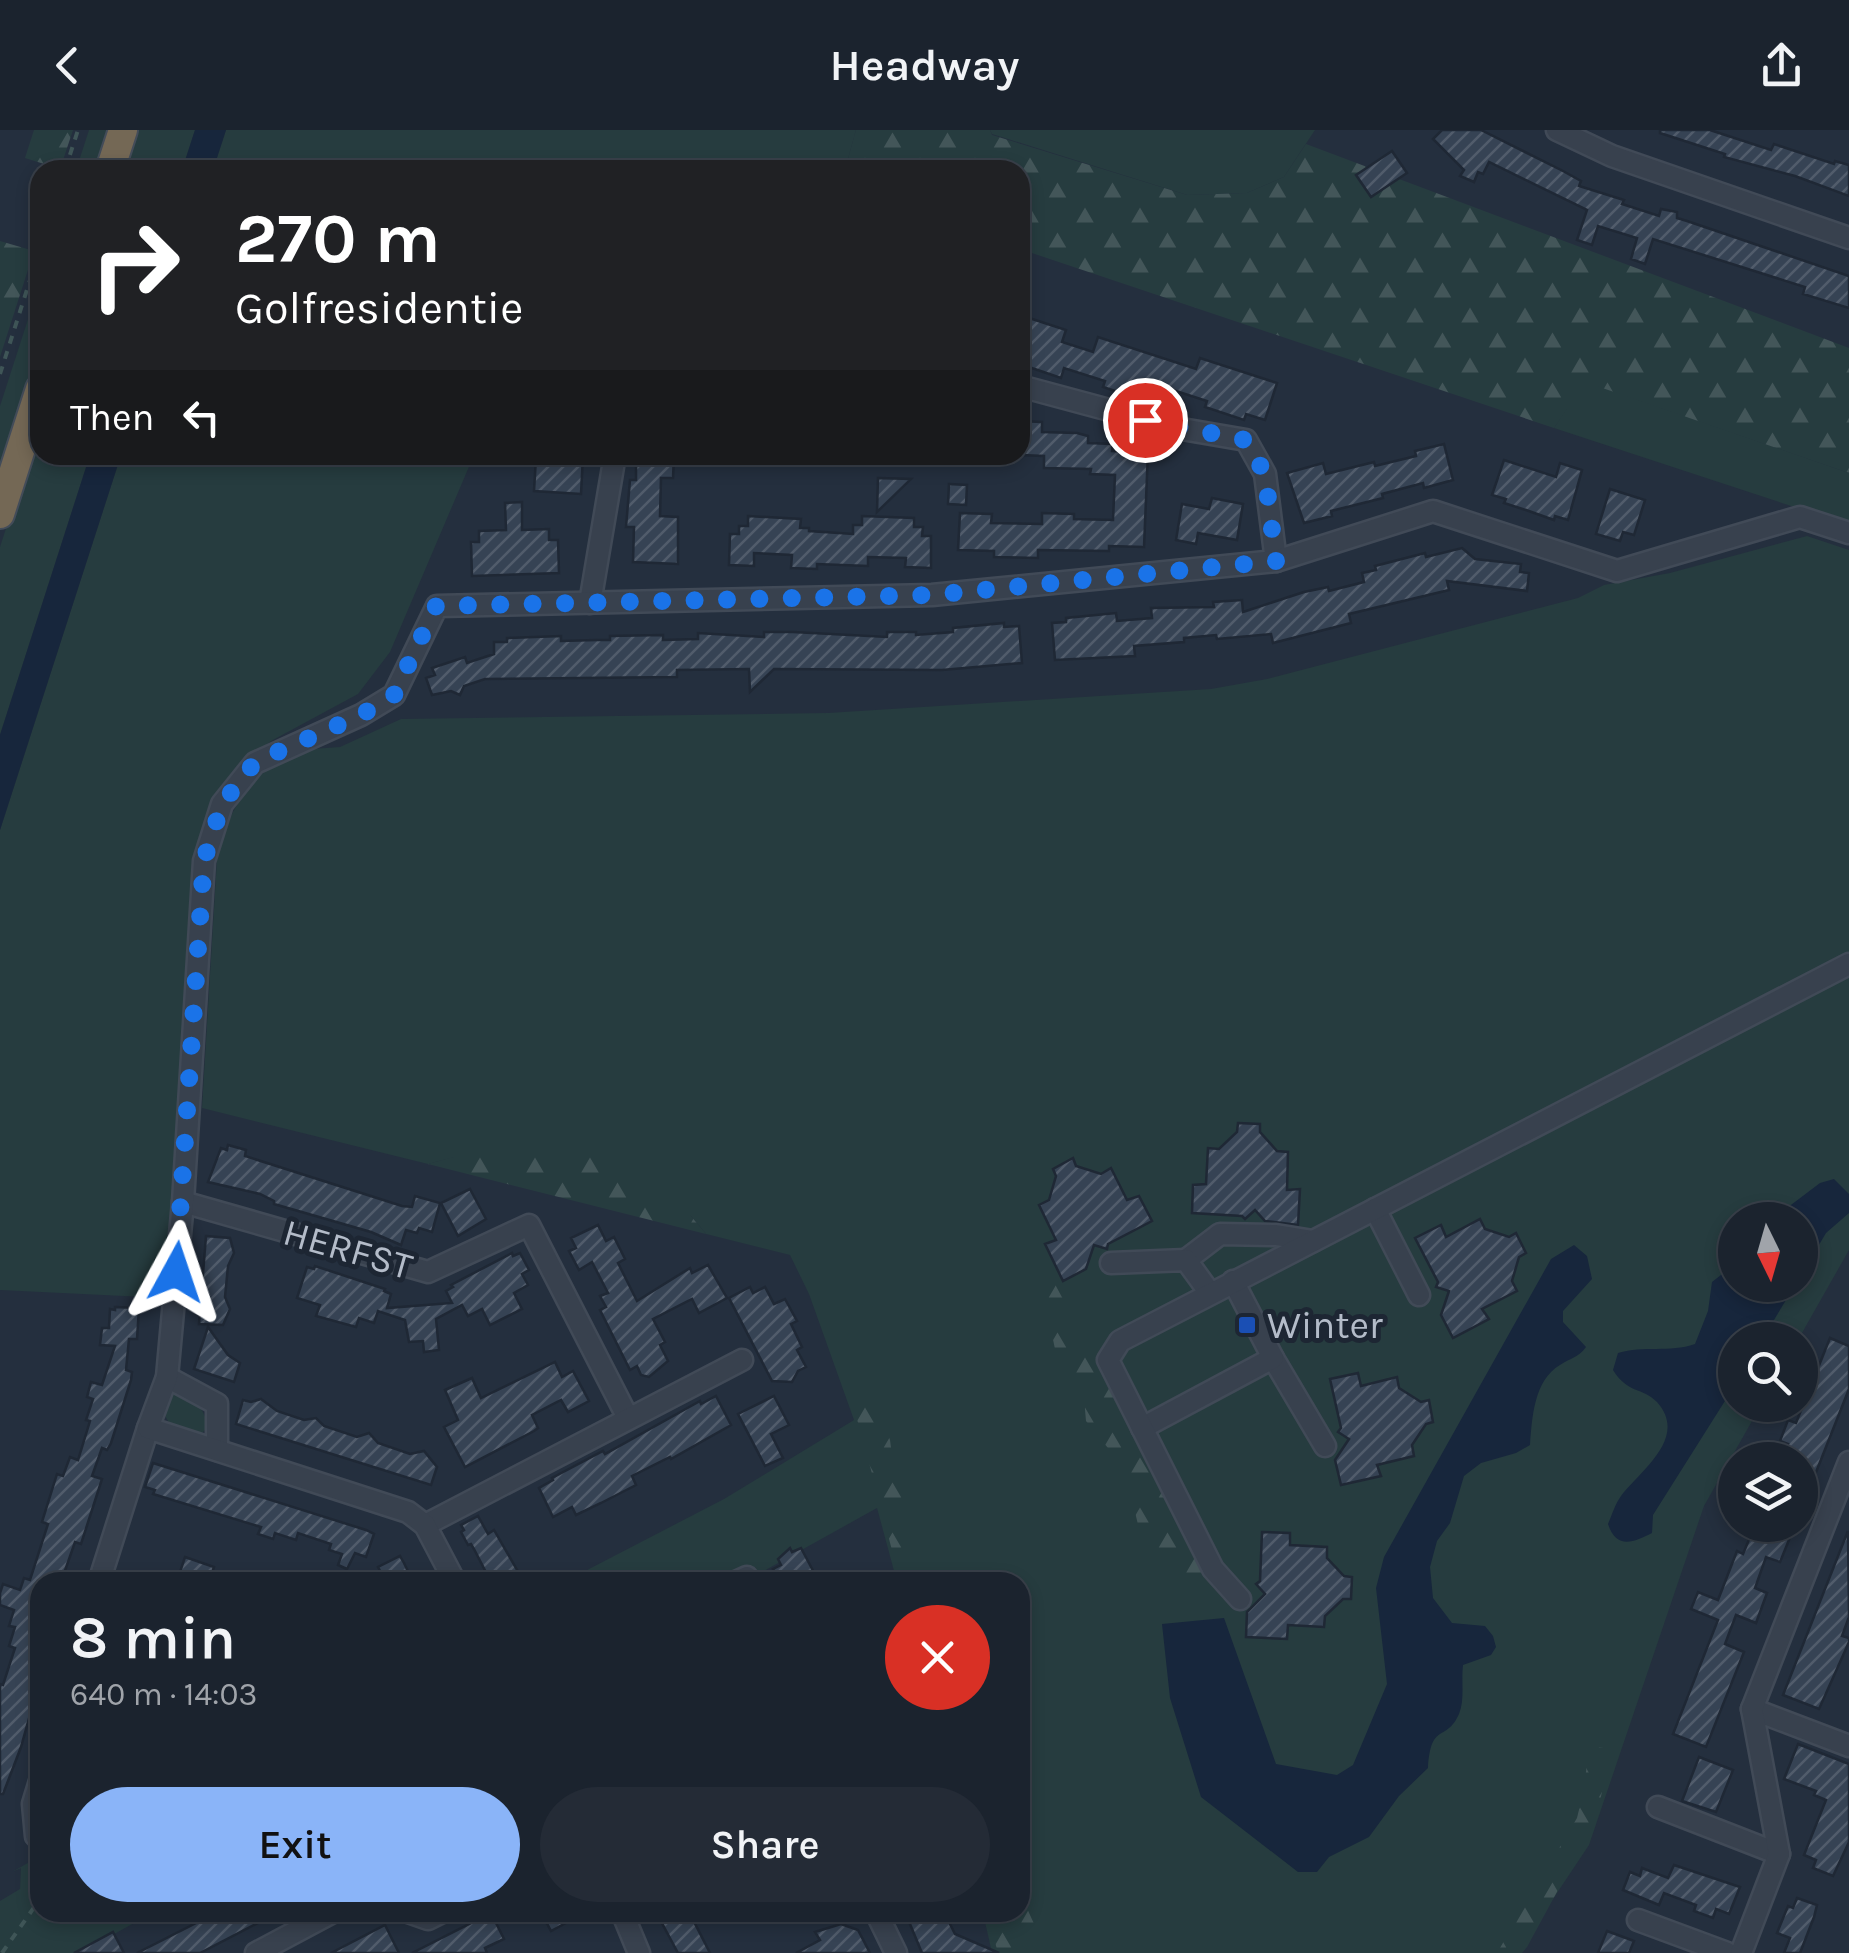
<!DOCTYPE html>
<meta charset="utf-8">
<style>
body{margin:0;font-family:Karla,sans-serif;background:#242b36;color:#f1f3f6;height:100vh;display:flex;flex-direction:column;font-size:38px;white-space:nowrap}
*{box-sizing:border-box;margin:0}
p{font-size:32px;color:#a0a4aa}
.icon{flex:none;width:55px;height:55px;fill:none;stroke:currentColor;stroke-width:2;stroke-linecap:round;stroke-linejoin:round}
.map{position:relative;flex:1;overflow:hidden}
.sheet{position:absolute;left:30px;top:1442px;width:1000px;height:350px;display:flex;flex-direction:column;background:#1b232e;border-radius:30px;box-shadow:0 5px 15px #0003,0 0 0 2px #39404a}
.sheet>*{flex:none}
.banner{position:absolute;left:30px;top:30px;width:1000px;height:305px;border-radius:30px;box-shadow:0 5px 15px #0003,0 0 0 2px #39404a;background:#202124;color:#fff;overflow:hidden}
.needle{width:65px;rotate:175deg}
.tools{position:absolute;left:1718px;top:1072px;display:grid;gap:20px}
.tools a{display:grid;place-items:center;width:100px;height:100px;border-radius:50%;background:#1b232e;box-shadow:0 5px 15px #0003,0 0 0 2px #39404a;font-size:50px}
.pin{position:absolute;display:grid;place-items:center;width:85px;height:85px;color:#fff;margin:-42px;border:5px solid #fff;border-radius:50%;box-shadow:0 2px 10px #0007}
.me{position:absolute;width:110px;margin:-55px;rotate:5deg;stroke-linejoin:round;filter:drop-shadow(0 0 8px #0008)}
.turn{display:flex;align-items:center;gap:35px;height:210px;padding:0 40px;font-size:45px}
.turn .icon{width:130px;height:130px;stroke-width:2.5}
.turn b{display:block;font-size:70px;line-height:85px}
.then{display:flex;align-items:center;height:95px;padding:0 40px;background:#0003;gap:20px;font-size:38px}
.round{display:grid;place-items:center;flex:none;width:105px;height:105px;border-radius:52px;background:#242b36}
.summary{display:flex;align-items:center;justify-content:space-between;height:170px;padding:0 40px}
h1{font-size:60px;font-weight:600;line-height:75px}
.button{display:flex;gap:20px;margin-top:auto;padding:20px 40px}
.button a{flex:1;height:115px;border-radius:60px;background:#8ab4f8;color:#111;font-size:40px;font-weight:600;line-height:115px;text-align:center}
.button a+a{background:#242b36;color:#f1f3f6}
header{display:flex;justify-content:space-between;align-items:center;height:130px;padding:0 40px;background:#1b232e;font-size:45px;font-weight:600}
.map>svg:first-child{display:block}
.grass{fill:#263c3f;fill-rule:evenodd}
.forest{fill:url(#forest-firs)}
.water{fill:#17263c}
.building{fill:url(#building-hatch);stroke:#1f2835;stroke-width:2.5}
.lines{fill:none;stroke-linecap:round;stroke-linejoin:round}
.minor-casing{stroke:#414a57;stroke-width:25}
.highway-casing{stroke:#434c59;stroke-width:32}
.path{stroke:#3f5557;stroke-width:4;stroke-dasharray:8 8;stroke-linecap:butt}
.minor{stroke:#38414e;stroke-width:20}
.highway{stroke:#746855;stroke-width:28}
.route{stroke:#1a73e8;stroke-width:18;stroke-dasharray:0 32.4}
.transit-dot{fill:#1a4fb4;stroke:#1d2633;stroke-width:4}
.labels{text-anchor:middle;stroke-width:10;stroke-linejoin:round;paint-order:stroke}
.street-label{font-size:38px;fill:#b4bcc9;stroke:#1d2633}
.poi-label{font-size:38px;fill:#b4bcc9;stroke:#1d2633;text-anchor:start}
</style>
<header><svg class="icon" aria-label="back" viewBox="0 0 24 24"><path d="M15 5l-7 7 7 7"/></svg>Headway<svg class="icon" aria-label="share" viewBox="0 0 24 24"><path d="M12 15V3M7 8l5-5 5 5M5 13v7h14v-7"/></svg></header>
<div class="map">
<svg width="1849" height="1823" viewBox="0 0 1849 1823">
<defs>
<pattern id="forest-firs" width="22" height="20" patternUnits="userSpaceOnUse" patternTransform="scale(2.5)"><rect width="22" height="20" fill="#263c3f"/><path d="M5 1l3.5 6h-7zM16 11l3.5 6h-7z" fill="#435659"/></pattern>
<pattern id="building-hatch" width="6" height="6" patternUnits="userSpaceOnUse" patternTransform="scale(2.5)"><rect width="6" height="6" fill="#364354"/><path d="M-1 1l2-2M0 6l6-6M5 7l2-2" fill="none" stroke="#515c6b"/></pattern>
</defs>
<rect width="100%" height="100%" fill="#242f3e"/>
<!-- grass -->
<g class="grass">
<polygon points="89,0 112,0 99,40 76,40"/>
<polygon points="133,0 195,0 182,40 120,40"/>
<polygon points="226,0 856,0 845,40 213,40"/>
<polygon points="990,0 1315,0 1284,47 1247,63 1187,65 992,4"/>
<polygon points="40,152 40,225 0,350 0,276"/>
<polygon points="1584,251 1849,343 1849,395 1554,298"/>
<polygon points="40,292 40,325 90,325 0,605 0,417"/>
<polygon points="121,325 474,325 390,522 358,564 271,611 232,643 211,678 196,718 186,910 165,1168 0,1160 0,700"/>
<path d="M1807,406L1849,420V1120L1798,1210H1735V1275H1761L1704,1376L1589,1715L1517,1823H992L983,1783L1020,1782V1452H897L877,1378L744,1452H564L724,1369L854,1290L809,1164L790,1125L706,1104L691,1086L455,1027L428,1034L202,978L218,713L233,682L248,655L279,630L312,619L340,617L401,589L828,583L1211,559L1267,549L1578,468L1604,455L1670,443ZM1735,1090H1800V1155H1735Z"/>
<path d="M170,1259C190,1269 206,1274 207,1298L199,1306L172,1298L164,1284Z"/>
<polygon points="40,1726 40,1782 152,1783 80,1823 0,1823 0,1771 20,1759 21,1738 12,1742"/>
</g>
<!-- forest -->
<g class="forest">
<polygon points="34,0 73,0 60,39 25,28"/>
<polygon points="856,0 990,0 992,5 1187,65 1247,63 1284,47 1306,14 1849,218 1849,343 1585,252 1554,298 1020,119 1020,40 845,40"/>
<polygon points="0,111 34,121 0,227"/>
<polygon points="547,1016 579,1028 607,1024 615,1028 635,1054 656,1070 685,1079 706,1104 428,1034 472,1022 496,1027"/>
<polygon points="1043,1132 1217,1455 1185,1445 1169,1426 1143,1416 1125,1339 1086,1291 1084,1268 1055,1219 1046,1176"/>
<polygon points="834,1226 874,1268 890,1310 895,1348 907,1378 909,1416 899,1447 860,1298"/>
<polygon points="1589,1616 1611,1619 1596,1690 1527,1817 1522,1823 1497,1823 1577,1688 1584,1659"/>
<polygon points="1020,1763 1035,1796 1021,1823 998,1823 987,1783 1020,1782"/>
</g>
<!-- water -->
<g class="water">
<polygon points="195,0 226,0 213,40 182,40"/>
<polygon points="90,325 121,325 0,700 0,605"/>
<polygon points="1834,1049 1849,1064 1849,1083 1826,1103 1800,1147 1800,1090 1771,1090 1820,1053"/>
<path d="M1574,1115L1587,1126L1592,1149L1563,1181V1192L1586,1217C1578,1228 1570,1228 1560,1235C1534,1250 1532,1288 1530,1315L1516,1323L1481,1333L1464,1346L1450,1393L1437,1411L1430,1437L1433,1468L1452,1493L1485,1496L1493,1506L1496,1517L1491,1525L1463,1535C1461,1551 1465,1569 1459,1584C1446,1613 1431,1591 1428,1638L1399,1666L1369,1707L1329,1727L1317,1742H1298L1201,1667L1170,1568L1162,1494L1224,1488L1276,1634L1337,1645L1353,1635L1387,1554L1376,1458L1384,1427L1551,1129Z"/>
<path d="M1735,1134V1155H1795L1762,1210H1735V1255L1653,1385L1652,1403C1633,1413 1616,1419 1608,1394C1612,1385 1615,1374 1621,1366C1640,1341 1689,1308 1657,1272C1642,1257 1628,1264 1613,1240L1618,1223C1644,1215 1669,1223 1695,1214L1708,1181L1712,1152Z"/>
</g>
<!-- building -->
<g class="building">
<polygon points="1442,0 1481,0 1563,41 1581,51 1579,56 1624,70 1622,74 1659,86 1661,79 1677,82 1677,88 1687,91 1849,146 1849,178 1803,164 1805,157 1653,109 1645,134 1631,129 1637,108 1598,96 1592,115 1577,110 1587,80 1489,32 1483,44 1478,42 1474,52 1460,46 1464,40 1433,9"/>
<polygon points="1660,0 1710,0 1771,20 1774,14 1834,34 1835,31 1849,35 1849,66 1795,46 1724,27 1725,24 1660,3"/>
<polygon points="1392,21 1407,43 1371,67 1356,45"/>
<polygon points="1020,185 1066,200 1062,212 1093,222 1098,207 1196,239 1200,228 1277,253 1265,290 1246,284 1244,290 1205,277 1207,271 1167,258 1163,270 1144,263 1142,270 1103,257 1105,251 1064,238 1061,248 1020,234"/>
<polygon points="1021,291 1042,292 1042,302 1077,303 1088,306 1088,313 1113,314 1112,321 1148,322 1144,417 1109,416 1109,421 1038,420 1038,428 994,427 994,421 958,420 960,383 992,384 991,393 1042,394 1042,383 1074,384 1074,389 1113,390 1115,345 1090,344 1091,339 1044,338 1044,326 1020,325"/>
<polygon points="1444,314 1453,350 1424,358 1423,353 1382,364 1383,368 1331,381 1332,386 1304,393 1287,343 1323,333 1326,344 1374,332 1375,336 1416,326 1415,321"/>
<polygon points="548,325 583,325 581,364 534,361 536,328 548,328"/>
<polygon points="636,325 674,325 673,348 661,348 660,386 678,387 678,434 633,432 634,397 626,397 630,350 636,350"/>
<polygon points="1504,330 1556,347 1560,333 1582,340 1568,390 1555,386 1554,390 1526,380 1504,373 1506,369 1492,365"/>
<polygon points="878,348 911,349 877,382"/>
<polygon points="949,354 967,355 966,375 948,374"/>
<polygon points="1610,359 1645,370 1634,405 1623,402 1620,411 1596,404"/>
<polygon points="1212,368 1243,374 1237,410 1198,403 1196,414 1176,410 1182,374 1209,379"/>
<polygon points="522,372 522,400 549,399 549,410 558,410 559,443 472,446 471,412 479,412 479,401 506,400 505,373"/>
<polygon points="748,386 801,389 800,398 809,398 809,401 853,404 853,395 862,395 862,386 914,388 914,397 923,397 922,406 931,406 931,438 905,437 906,428 868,427 868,436 817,434 817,439 791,438 792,425 754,423 754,436 729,435 730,404 739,404 739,396 748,396"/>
<polygon points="1462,418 1475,429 1521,434 1520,442 1529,443 1527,461 1447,451 1449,460 1349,484 1351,493 1273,513 1271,504 1217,509 1216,505 1184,508 1184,512 1134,516 1135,526 1055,530 1052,493 1066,492 1066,488 1116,483 1117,491 1152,488 1151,478 1214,477 1213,472 1242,470 1243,482 1304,462 1328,457 1329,461 1364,452 1362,443 1376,440 1375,436 1425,423 1426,427"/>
<polygon points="1004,493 1004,497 1019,496 1022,533 942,540 774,539 750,562 749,539 677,540 677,547 485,549 464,556 460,565 451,561 432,565 426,548 435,545 432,538 465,527 467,533 494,524 494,512 507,512 507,508 561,506 561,511 597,510 610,510 610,506 663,505 663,510 698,509 698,503 764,507 764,502 793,502 887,507 887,502 916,502 916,505 953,502 953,498"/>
<polygon points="1238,993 1260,994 1260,1002 1277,1021 1288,1022 1287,1060 1300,1059 1298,1095 1265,1091 1255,1080 1245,1089 1242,1086 1192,1083 1193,1055 1206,1054 1208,1018 1219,1019 1237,1002"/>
<polygon points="228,1015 246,1020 245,1026 402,1076 412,1077 415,1066 440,1073 432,1102 419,1098 417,1103 406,1100 401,1115 371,1102 274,1074 274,1071 260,1064 208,1052 221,1018 227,1020"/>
<polygon points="1073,1028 1076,1036 1101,1044 1111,1038 1127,1070 1139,1066 1152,1091 1108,1114 1107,1119 1094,1115 1086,1139 1063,1151 1045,1114 1056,1110 1039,1075 1049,1070 1056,1046 1053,1039"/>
<polygon points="470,1059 486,1089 458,1106 441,1073"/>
<polygon points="1480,1089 1485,1099 1509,1107 1516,1103 1526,1123 1519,1127 1512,1151 1517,1161 1482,1179 1489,1189 1453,1208 1441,1185 1449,1161 1436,1157 1438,1152 1415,1108 1441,1095 1446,1107"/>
<polygon points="598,1095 606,1111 614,1107 625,1129 618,1133 637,1171 690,1138 692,1143 708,1135 727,1168 699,1183 692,1169 653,1189 665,1212 660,1215 668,1231 649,1247 641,1245 637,1236 630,1240 600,1180 606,1177 600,1166 608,1163 592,1132 579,1140 569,1121 576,1118 571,1108"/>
<polygon points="206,1106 230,1108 234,1123 228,1136 225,1167 230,1179 223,1195 199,1194"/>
<polygon points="512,1123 513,1126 520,1123 529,1140 522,1144 528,1155 514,1163 522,1179 490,1195 482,1179 468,1186 462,1175 436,1189 439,1220 424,1222 423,1211 409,1212 405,1190 378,1181 374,1193 359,1188 356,1197 316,1186 320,1175 297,1168 307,1137 314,1139 315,1136 385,1159 384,1161 391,1164 387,1178 452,1173 446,1161 453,1157 451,1155"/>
<polygon points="750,1157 753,1163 765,1157 774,1174 785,1169 797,1191 791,1194 802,1217 797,1220 806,1237 798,1241 792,1252 772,1251 729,1168"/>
<polygon points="115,1177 139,1178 137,1209 129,1209 126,1240 132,1242 131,1250 111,1313 107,1320 102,1318 92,1346 102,1349 81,1414 75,1412 61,1452 38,1452 40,1518 32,1544 40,1546 40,1549 21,1617 3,1664 0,1664 0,1554 3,1555 15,1518 9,1516 15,1497 9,1496 14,1480 0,1475 0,1463 3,1454 20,1460 24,1448 30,1450 48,1394 42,1392 57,1344 63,1346 70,1327 78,1330 90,1291 86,1290 93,1269 87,1267 91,1252 102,1255 115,1216 100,1215 102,1198 109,1198 110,1179 115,1180"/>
<polygon points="208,1197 228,1225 240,1233 234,1252 194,1239"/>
<polygon points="1830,1208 1849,1216 1849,1259 1801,1380 1800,1330 1782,1330 1788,1314 1780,1311 1788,1290 1796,1293"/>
<polygon points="555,1232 562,1247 573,1241 589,1271 568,1282 561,1270 532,1285 538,1298 534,1301 465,1337 444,1297 458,1290 445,1260 472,1248 481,1268"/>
<polygon points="1358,1243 1361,1256 1397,1247 1399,1258 1421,1272 1429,1270 1433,1292 1426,1294 1412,1315 1414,1326 1377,1335 1381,1346 1341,1355 1335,1330 1349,1309 1338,1302 1341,1298 1330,1249"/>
<polygon points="716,1266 731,1295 671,1329 670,1327 632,1346 636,1355 601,1373 576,1385 572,1377 553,1387 539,1358 553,1350 552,1348 603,1321 605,1324 700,1271 701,1274"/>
<polygon points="774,1266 789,1295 771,1304 783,1328 765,1336 738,1284"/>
<polygon points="261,1269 277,1281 304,1290 316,1288 324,1296 357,1307 369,1303 378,1313 410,1324 424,1321 437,1337 431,1355 236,1294 243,1270 251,1272"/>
<polygon points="153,1333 366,1400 374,1404 366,1427 355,1423 347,1439 338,1435 342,1424 329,1420 331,1414 298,1403 296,1410 275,1403 273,1409 258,1404 261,1397 153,1364 155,1360 145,1357"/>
<polygon points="478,1386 488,1404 494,1400 524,1452 491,1452 474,1419 471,1414 468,1415 461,1402 464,1400 461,1395"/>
<polygon points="1755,1395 1767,1395 1791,1405 1780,1432 1766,1427 1755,1458 1767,1463 1756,1493 1736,1485 1725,1514 1744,1522 1706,1617 1673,1604 1718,1490 1691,1479 1698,1462 1718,1470 1737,1421 1743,1424"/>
<polygon points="1848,1401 1849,1487 1842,1506 1849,1508 1849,1512 1819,1579 1783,1565"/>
<polygon points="1262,1402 1290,1403 1290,1415 1327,1417 1327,1428 1344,1446 1352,1447 1351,1469 1343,1469 1325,1486 1324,1497 1288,1495 1287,1509 1246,1507 1247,1482 1265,1464 1256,1454 1260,1451"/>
<polygon points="790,1418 792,1422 801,1418 819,1452 780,1452 773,1439 781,1435 778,1429"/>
<polygon points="400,1426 404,1433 413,1452 386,1452 378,1437"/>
<polygon points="185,1427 214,1437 209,1452 180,1442"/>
<polygon points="1798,1614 1849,1634 1849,1712 1833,1746 1813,1738 1816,1730 1804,1725 1826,1670 1814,1665 1816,1661 1784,1649"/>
<polygon points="1699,1627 1733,1640 1716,1682 1682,1671"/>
<polygon points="1674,1735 1740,1757 1729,1784 1716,1779 1713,1788 1694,1781 1696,1775 1664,1763 1659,1775 1623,1760 1630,1742 1640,1746 1642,1738 1668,1748"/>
<polygon points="1797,1768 1817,1775 1814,1787 1800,1823 1784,1823 1790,1808 1777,1803 1788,1776 1793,1778"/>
<polygon points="198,1782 279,1782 200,1823 137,1823 202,1790"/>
<polygon points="541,1782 586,1782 551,1801"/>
<polygon points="656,1782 689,1782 710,1823 678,1823"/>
<polygon points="905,1782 944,1782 955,1804 999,1823 922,1823"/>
<polygon points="491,1783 504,1809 485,1818 487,1823 412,1823"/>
<polygon points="841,1794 858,1800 870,1823 796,1823 820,1810 815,1802"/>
<polygon points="385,1795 399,1823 331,1823"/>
<polygon points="1607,1801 1634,1811 1629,1823 1598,1823"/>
<polygon points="113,1802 124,1823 74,1823"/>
</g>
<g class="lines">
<defs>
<g id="minor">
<polyline points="1557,0 1612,26 1849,108"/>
<polyline points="1020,256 1176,298 1246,310 1265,344 1276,431"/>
<polyline points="590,473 615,325"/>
<polyline points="183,1072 428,1142 529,1095 628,1288"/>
<polyline points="1375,1079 1419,1165"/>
<polyline points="1186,1130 1220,1104 1276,1105 1313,1111"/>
<polyline points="1111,1133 1186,1130 1210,1163"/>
<polyline points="1273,1228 1325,1316"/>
<polyline points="167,1247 217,1274 217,1320"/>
<polyline points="1142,1298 1273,1228 1233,1151"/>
<polyline points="425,1395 742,1230"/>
<polyline points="99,1452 148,1298"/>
<polyline points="455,1452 425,1395 408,1382 148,1298 167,1247 183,1072 204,731 222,674 255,633 361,585 394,565 437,476 932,465 1276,431 1433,381 1617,441 1800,387 1849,403"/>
<polyline points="736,1452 747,1447 750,1452"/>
<polyline points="1240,1469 1213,1439 1108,1230 1120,1211 1849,834"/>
<polyline points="1752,1579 1849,1616"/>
<polyline points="40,1651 33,1674 36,1706 40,1706"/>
<polyline points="1658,1677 1779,1724"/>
<polyline points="408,1782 428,1789 442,1782"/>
<polyline points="622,1782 639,1823"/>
<polyline points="876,1782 896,1823"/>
<polyline points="1638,1790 1727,1823"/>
<polyline points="256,1823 333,1782"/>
<polyline points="1741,1823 1779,1724 1752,1579 1849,1332"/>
</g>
<g id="highway">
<polyline points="110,40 123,0"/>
<polyline points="0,384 40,259"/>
</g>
</defs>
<!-- minor casing -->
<use href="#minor" class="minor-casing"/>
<!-- highway casing -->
<use href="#highway" class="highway-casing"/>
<!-- path -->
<g class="path">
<polyline points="65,40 78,0"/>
<polyline points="0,244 40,119"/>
<polyline points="2,1823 40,1769"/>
</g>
<!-- minor -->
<use href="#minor" class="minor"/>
<!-- highway -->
<use href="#highway" class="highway"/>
</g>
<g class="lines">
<!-- route -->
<polyline class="route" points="176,1142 204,730 222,674 255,632 361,585 394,565 436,476 932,465 1276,431 1265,344 1246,310 1145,290"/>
</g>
<!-- markers -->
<rect class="transit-dot" x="1237" y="1185" width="20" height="20" rx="5"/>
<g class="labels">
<!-- street labels -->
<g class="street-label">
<text transform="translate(348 1119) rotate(16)" y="13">HERFST</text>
</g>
<!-- poi labels -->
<g class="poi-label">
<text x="1267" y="1208">Winter</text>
</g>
</g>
</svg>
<div class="tools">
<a><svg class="needle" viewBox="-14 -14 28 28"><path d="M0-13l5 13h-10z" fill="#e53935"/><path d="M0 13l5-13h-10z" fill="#a0a4aa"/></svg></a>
<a><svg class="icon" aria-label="search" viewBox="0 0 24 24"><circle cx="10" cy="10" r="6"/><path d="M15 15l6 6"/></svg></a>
<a><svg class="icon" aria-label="layers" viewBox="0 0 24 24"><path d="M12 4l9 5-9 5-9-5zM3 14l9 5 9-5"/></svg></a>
</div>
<div class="pin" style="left:1145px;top:290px;background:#d93025"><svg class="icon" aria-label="arrive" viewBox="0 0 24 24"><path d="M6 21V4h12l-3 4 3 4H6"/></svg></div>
<svg class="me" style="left:176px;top:1142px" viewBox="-20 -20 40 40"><path d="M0-17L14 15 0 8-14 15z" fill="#1a73e8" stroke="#fff" stroke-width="4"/></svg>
<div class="banner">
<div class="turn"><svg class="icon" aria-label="right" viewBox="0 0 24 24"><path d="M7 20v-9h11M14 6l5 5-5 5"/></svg><div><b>270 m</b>Golfresidentie</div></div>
<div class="then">Then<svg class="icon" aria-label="left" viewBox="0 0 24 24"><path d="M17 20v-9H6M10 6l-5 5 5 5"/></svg></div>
</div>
<section class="sheet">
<div class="summary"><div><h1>8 min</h1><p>640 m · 14:03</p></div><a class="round" style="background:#d93025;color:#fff"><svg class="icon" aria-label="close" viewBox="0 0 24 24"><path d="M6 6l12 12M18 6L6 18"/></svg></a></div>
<div class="button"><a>Exit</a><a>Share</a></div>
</section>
</div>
